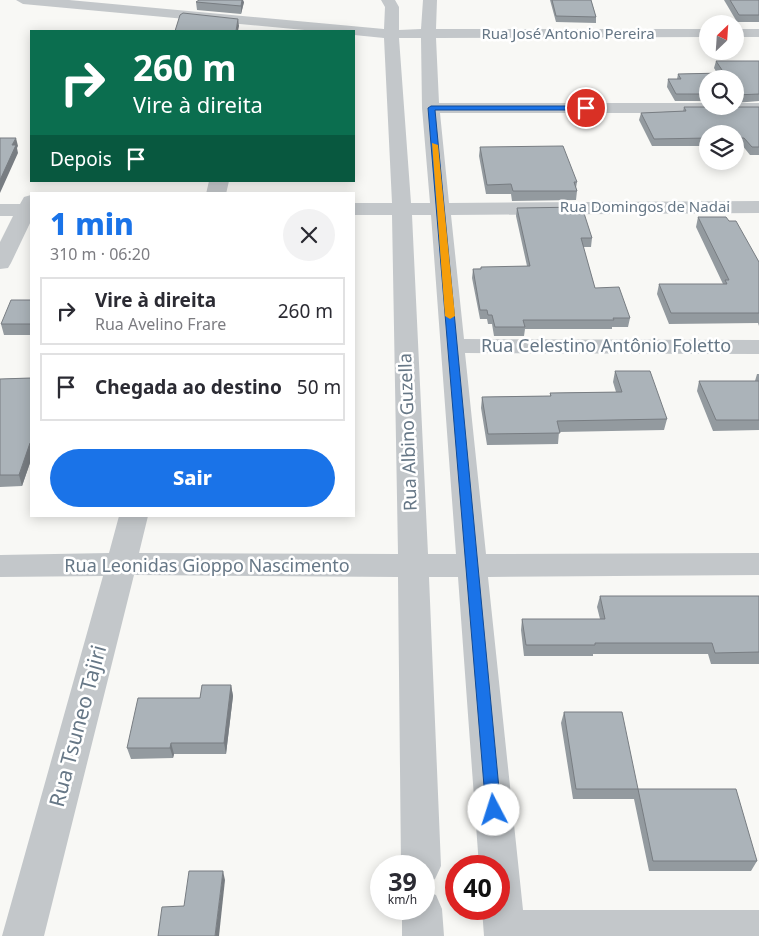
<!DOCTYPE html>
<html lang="pt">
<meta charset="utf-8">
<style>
body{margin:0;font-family:"Noto Sans",sans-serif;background:#f2f2f3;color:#2b2b33;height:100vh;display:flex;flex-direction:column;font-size:19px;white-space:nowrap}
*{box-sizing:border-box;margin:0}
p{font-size:16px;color:#7c7c81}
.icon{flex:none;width:28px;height:28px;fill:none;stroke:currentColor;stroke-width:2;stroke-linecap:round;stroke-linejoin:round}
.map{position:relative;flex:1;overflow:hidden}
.side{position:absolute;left:30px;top:192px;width:325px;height:325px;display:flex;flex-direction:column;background:#fff;border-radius:0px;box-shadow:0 2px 12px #0003}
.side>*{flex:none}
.banner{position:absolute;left:30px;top:30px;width:325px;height:152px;border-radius:0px;box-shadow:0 2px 12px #0003;background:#0b6e4f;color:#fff;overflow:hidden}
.needle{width:32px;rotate:25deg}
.controls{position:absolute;left:699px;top:15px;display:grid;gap:10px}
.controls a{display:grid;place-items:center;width:45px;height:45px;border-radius:50%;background:#fff;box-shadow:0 2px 12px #0003;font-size:25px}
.speed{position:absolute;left:370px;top:855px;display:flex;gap:10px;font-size:25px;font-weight:700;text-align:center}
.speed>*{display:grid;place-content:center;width:65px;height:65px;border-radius:50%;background:#fff;box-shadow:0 2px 12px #0003;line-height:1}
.speed small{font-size:12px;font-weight:400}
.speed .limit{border:8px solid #d22;background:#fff;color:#111}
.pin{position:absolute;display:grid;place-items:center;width:42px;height:42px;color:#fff;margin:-21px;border:2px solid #fff;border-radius:50%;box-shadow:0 1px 5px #0007}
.me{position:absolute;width:55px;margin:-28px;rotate:355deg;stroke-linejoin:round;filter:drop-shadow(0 0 4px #0008)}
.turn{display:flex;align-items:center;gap:18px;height:105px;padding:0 20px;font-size:22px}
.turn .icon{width:65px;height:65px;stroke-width:2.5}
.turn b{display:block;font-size:35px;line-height:42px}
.then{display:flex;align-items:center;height:48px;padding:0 20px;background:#0003;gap:10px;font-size:19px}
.round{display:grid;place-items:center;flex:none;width:52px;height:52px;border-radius:26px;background:#f2f2f3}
.overview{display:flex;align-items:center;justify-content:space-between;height:85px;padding:0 20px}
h1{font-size:30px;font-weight:800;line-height:38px;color:#1a73e8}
.action{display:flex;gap:10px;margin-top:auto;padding:10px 20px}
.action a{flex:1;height:58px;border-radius:30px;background:#1a73e8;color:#fff;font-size:20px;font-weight:800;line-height:58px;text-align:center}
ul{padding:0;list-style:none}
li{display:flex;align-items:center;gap:15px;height:68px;margin:0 10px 8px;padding:0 10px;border:2px solid #e1e1e2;border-radius:0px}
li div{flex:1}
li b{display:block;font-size:19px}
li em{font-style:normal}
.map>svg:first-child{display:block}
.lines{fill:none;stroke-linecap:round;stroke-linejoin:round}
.minor{fill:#c3c7ca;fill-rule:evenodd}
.wall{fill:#939a9f}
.shaded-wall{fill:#787d82}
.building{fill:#abb3b9;stroke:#787d82}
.route{fill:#1a73e8;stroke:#114b97}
.slow{fill:#f59e0b}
.labels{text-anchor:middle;stroke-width:5;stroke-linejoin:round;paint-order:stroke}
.far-street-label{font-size:15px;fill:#667786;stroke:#fff}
.street-label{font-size:18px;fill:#667786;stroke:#fff}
.near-street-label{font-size:21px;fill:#667786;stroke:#fff}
</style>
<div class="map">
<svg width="759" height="936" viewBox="0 0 759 936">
<rect width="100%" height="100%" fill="#f8f8f5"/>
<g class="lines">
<!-- minor -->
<g class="minor">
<path d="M16,0H69L384,29L385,7L381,0H395L399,7V30L421,29L423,0H437L436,29H708V37L436,38L439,103H708V106H735V103H759V113H440L449,203L759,201V213L451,215L464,339L759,340V354L465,353L486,554L759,553V575L488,577L523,910H759V936H484L482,909H499V866H479L458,577H429L441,866L435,879L424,884V866H401L398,577L134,575L44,936H2L103,576L0,577V555L109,553L119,516H148L139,553L398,554L392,215H354V203H392L384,38L354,35V31H315L23,4ZM399,38H421L422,108L430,203H411ZM412,215H431L456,554H428Z"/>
<rect x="735" y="29" width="24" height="8"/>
<polygon points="209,181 229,181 226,194 206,194"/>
<polygon points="31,195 31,221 11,263 8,268 0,269 0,242 13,216 0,216 0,204 20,204 24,197"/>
<polygon points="424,890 436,895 442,909 444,936 402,936 402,909 424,909"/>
</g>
</g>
<!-- wall -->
<g class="wall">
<polygon points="550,0 591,0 596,17 596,23 556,22"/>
<polygon points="724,0 759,0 759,22 737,22"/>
<polygon points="196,2 244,2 241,14 197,10"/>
<polygon points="716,61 759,61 759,101 735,103 735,79 708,79 708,101 675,101 667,87 668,79 677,79 678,74 717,73 714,68"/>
<polygon points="684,107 759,107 759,155 750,155 742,145 735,145 735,134 708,134 708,146 652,146 639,120 641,113 683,111"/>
<polygon points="480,147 577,182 576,188 577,191 576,200 512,201 511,194 486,194 479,156"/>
<polygon points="517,208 592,238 591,247 583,247 595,288 630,318 628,327 612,327 612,329 525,329 524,336 494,336 492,324 488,324 487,319 480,319 472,278 473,269 527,266 516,216"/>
<polygon points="698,217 729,221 759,262 759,326 758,323 669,324 657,294 659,284 723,284 696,227"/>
<polygon points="31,300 31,335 4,335 1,324"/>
<polygon points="615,371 667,419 664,430 559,432 558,444 487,445 481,408 482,397 550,396 550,393 616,392 613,382"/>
<polygon points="757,374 759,374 759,430 713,431 697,391 699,381 755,381"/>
<polygon points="31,378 31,460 22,486 0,487 0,379"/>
<polygon points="600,596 759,596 759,664 711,664 708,654 593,654 593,656 524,656 521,630 522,619 600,619 597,607"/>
<polygon points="231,685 233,696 226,754 174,754 173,758 131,759 127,748 200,698"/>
<polygon points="564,712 638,789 757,861 751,871 649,871 634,799 573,799 561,723"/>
</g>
<!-- shaded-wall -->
<g class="shaded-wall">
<polygon points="242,0 243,0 244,2 241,14 241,6"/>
<polygon points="238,19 239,26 238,31 236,31"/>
<polygon points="16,138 18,146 17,148 18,153 0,193 0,180 12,145"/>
<polygon points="30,443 31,448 31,460 22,486 19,475"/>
<polygon points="231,685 233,696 226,754 224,743"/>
<polygon points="171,743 174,754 173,758 170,748"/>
<polygon points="223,871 225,880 219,936 215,936"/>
</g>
<!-- building -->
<g class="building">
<polygon points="199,0 242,0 241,6 196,2"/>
<polygon points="552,0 591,0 596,17 556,16"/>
<polygon points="730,0 759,0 759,15 739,15"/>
<polygon points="183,13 238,19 236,31 175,31 180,15"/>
<polygon points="716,61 759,61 759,94 735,95 735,79 708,79 708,94 676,94 668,79 681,79 678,74 724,73"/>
<polygon points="684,107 759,107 759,147 752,147 744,138 735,138 735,134 708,134 708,138 654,139 641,113 686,111"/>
<polygon points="0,138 16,138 12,145 16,145 0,180"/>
<polygon points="563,146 577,182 574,182 577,191 513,191 511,184 487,185 480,147"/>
<polygon points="582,207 592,238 581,238 595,288 619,287 630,318 613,318 614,320 523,320 525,327 495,327 492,315 488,315 487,310 480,310 473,269 481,269 481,267 530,266 517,208"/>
<polygon points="698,217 726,217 729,221 736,221 759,262 759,313 671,313 659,284 727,284 725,280 729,280"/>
<polygon points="11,300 31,300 31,324 1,324"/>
<polygon points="615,371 650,371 667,419 557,421 560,433 488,434 482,397 551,396 550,393 622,392"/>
<polygon points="31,378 31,443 30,443 19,475 0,475 0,379"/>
<polygon points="699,381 759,381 759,420 716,420"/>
<polygon points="600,596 759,596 759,652 715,653 712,643 595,643 595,645 526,645 522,619 605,619"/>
<polygon points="202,685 231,685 224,743 171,743 170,748 127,748 138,698 200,698"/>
<polygon points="564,712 622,712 638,789 576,789"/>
<polygon points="638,789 736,789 757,861 653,861"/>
<polygon points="189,871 223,871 215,936 158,936 162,907 184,906"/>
</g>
<!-- route -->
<polygon class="route" points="586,106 588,107 588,110 435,110 501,810 499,815 494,817 488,815 486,810 428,108 431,106"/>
<!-- slow -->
<polygon class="slow" points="432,143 438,145 455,316 450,319 445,316"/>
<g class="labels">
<!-- far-street labels -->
<g class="far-street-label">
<text x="568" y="39">Rua José Antonio Pereira</text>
<text x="645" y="212">Rua Domingos de Nadai</text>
</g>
<!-- street labels -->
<g class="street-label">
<text x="606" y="352">Rua Celestino Antônio Foletto</text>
<text transform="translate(408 432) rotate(-92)" y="6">Rua Albino Guzella</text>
<text x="207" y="572">Rua Leonidas Gioppo Nascimento</text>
</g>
<!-- near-street labels -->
<g class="near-street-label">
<text transform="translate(78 726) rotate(-75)" y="7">Rua Tsuneo Tajiri</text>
</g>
</g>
</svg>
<div class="controls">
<a><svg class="needle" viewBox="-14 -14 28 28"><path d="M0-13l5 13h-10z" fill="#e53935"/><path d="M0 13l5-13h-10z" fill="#7c7c81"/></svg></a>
<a><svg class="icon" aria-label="search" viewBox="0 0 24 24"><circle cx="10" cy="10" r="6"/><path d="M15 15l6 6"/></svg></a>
<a><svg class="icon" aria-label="layers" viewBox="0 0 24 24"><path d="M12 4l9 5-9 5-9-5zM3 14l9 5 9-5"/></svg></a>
</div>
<div class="speed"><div>39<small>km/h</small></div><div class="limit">40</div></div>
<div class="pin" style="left:586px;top:108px;background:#d93025"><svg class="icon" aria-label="arrive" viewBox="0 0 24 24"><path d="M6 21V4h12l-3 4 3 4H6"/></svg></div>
<svg class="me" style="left:494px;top:810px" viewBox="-20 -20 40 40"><circle r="19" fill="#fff"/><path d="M0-13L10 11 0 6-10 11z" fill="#1a73e8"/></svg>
<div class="banner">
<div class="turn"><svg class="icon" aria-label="right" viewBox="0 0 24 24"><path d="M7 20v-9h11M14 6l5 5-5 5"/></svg><div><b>260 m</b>Vire à direita</div></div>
<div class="then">Depois<svg class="icon" aria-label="arrive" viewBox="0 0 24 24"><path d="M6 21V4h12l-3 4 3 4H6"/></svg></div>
</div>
<section class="side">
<div class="overview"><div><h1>1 min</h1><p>310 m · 06:20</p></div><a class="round"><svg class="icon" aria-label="close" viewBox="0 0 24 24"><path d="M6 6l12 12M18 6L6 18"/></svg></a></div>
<ul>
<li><svg class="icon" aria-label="right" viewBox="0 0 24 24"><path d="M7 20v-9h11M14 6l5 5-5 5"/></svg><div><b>Vire à direita</b><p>Rua Avelino Frare</p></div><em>260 m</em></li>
<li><svg class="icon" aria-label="arrive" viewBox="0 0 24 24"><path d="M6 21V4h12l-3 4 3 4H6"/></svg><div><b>Chegada ao destino</b></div><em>50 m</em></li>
</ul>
<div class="action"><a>Sair</a></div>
</section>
</div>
